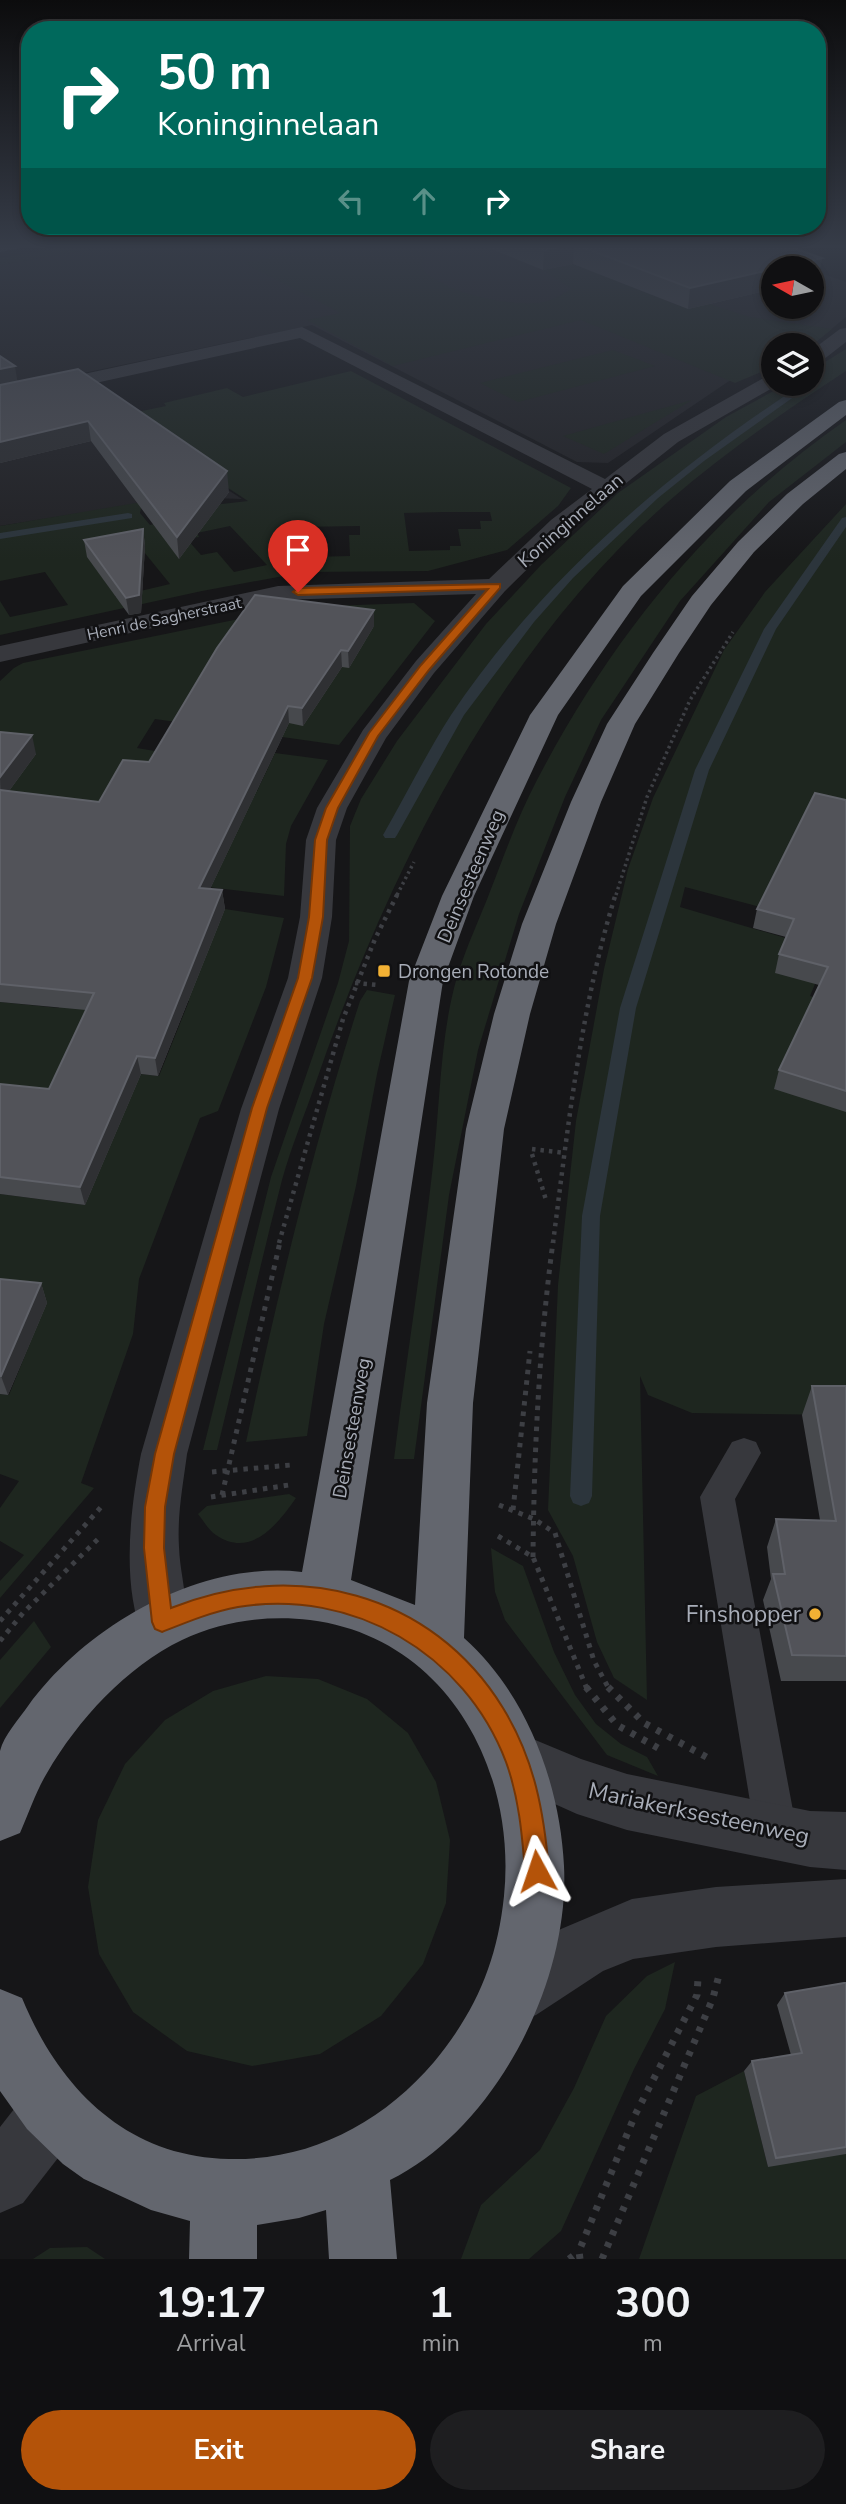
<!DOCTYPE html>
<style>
body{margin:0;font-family:"Nunito Sans",sans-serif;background:#1e1e20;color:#f1f3f6;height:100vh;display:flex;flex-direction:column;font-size:26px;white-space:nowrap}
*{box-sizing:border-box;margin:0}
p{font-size:23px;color:#9c9d9f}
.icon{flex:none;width:38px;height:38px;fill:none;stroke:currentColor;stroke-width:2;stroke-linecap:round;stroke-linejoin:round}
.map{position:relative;height:2259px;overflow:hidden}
.drawer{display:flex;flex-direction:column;background:#101012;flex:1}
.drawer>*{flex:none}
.hud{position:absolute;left:21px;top:21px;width:805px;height:214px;border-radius:28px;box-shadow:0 4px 10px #0003,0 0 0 2px #303032;background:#00695c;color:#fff;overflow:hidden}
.needle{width:46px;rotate:279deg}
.fabs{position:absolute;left:761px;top:256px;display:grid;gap:14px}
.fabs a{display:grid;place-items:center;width:63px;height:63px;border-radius:50%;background:#101012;box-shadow:0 4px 10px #0003,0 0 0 2px #303032;font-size:35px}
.pin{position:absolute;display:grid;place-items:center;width:60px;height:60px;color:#fff;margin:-72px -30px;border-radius:50% 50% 50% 0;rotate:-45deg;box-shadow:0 0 7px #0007}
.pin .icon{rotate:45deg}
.me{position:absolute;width:77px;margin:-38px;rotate:355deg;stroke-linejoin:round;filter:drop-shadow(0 0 5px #0008)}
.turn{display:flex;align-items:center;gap:24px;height:147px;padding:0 21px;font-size:32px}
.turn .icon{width:91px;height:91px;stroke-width:2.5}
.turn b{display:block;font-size:49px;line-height:60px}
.lanes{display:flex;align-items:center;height:66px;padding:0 21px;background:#0003;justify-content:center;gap:35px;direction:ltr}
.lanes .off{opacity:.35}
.eta{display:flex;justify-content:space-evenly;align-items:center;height:119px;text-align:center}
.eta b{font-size:42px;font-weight:700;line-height:49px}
.action{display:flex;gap:14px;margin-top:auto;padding:14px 21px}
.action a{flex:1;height:80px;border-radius:42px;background:#b45309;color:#fff;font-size:28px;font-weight:700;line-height:80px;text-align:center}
.action a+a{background:#1e1e20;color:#f1f3f6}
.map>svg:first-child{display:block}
.built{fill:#222225}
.green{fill:#1e261f;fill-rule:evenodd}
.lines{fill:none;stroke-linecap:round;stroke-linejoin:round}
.stream{fill:#2c353c;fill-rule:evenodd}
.path-far4{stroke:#3d3f44;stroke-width:2;stroke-dasharray:2 2.5;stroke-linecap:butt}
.path-far3{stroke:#3d3f44;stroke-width:3.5;stroke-dasharray:2.5 3.5;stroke-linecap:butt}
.path-far2{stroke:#3d3f44;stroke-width:4.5;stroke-dasharray:3.5 5;stroke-linecap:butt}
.path-far1{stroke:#3d3f44;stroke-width:5;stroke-dasharray:4.5 6;stroke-linecap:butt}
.path{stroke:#3d3f44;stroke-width:7;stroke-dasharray:5 8;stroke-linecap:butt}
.lane{fill:#37383d;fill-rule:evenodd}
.street{fill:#37383d;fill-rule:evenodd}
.highway{fill:#63666e;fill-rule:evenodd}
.wall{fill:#47494d}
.shaded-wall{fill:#2f3033}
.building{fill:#525359;stroke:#5f6168;stroke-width:2}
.route{fill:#b45309;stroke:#753606;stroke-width:2}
.poi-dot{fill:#f2b134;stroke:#111113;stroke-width:2.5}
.labels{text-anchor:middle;stroke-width:5;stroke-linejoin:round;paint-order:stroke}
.far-street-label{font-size:16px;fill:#a8adb8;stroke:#111113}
.street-label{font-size:19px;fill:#a8adb8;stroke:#111113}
.poi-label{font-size:19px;fill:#a8adb8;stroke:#111113;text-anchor:start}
.near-poi-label{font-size:23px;fill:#a8adb8;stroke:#111113;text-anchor:end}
.near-street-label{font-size:23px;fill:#a8adb8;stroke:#111113}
</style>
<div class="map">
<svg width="846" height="2259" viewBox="0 0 846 2259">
<rect width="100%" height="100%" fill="#161618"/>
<!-- built -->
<polygon class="built" points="122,244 737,244 774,268 774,306 812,306 812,270 846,282 846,317 812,345 774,345 738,375 608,463 577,462 312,325 55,379 242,499 182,497 0,526 0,265"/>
<!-- green -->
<g class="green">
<polygon points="83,244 122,244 0,265 0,258"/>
<path d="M296,244H429L434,249L420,265C437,292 506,306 537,303C548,303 562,294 572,289L543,270L573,264L687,309L709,304L750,317L832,329L812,345H774L773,367L735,383L581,320L393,366L307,320L341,313L244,263L306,250Z"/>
<path d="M846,349V371C785,411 724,453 669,501C499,650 388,872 316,1082C305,1114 291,1147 282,1180C259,1269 239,1360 217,1450H203L271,1177L338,983L349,941L350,826L361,799L397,741L486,624L541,565L618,493L726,417L788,383H812V370Z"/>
<polygon points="613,350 655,366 518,402 480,383"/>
<path d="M351,371L571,488L558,506L507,550L428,571L305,572L202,591L0,635V601L10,617L68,605L45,572L0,581V526L142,502L140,513L150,525L154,524L161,511L248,501L118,416L166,406L164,403L227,388L243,397ZM444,512H490L492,521H480L481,529H458L461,546H450V550L409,551L404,513ZM230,526L267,565L234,572L217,552L201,555L187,539L199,537L197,533ZM360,526V535H349L350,556L312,557L311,536L298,537L297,527ZM140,547L170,584L115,597Z"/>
<polygon points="692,400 604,454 563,436"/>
<path d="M846,420V442L769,502L680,601L601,720L565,797L519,914L478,1050L449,1195L414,1459H394C406,1361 422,1263 433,1165C440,1105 440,1035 457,977C466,947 480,918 491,889C505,853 519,814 537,780C613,635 711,514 846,420Z"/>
<polygon points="846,504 846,930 685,887 680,907 789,939 815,984 810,996 841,1005 846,1108 846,1415 692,1413 648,1395 640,1376 647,1700 614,1678 597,1642 573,1556 548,1510 558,1285 576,1121 604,969 628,869 653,798 724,650 765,592"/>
<path d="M414,603L435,621L339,745L155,719L137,748L167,753L257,791L275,753L328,760L291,826L286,844L284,896L92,873L203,959L225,909L284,918L266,987L218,1111L200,1118L139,1279L133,1334L81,1483L94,1488L0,1598V1581L24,1555L0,1541V1508L19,1481L0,1474V1394L9,1395L46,1303L0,1297V1194L85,1205L0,1122V1002L59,1008L0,844V681L14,668L23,663L298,607ZM107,992L189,1001L159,1076L73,1067Z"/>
<path d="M367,990L395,995L377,1074L356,1186L324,1324L307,1436L246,1442C278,1293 313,1146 360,1001Z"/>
<path d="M289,1494L296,1498C278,1524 251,1559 216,1535C209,1531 203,1520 198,1514L207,1506Z"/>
<polygon points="491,1548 523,1566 554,1652 575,1695 596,1724 621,1744 647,1757 658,1776 607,1755 505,1620 495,1592"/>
<polygon points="34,1621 51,1647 0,1708 0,1660"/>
<polygon points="266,1676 318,1679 367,1699 408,1733 436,1782 450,1840 446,1903 423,1964 381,2016 320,2054 252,2066 187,2051 133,2012 99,1954 88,1887 98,1820 125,1764 165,1720 213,1691"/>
<polygon points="675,1962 665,2009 634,2069 561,2231 529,2259 461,2259 481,2205 540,2150 574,2088 606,2016 647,1976"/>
<polygon points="744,2071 768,2167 846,2131 846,2259 639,2259 696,2096"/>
<polygon points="87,2247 105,2259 33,2259 50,2248"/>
</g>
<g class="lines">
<!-- stream -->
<g class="stream">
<path d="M795,389L802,391L704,461L658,498L573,578L534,622L464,715L397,835L395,838H385L383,835C406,795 426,754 451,715C541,581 661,478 795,389Z"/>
<polygon points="128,513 132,514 132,518 0,539 0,533"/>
<polygon points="846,517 846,527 776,629 709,770 636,1008 600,1216 592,1496 589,1503 581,1506 573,1503 570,1496 582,1216 620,1008 695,770 764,629 842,518"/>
</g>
<!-- path-far4 -->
<polyline class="path-far4" points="56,247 71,244"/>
<!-- path-far3 -->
<g class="path-far3">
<polyline points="397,895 414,862"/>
<polyline points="616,895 647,797 690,700 733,632"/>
</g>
<!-- path-far2 -->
<g class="path-far2">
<polyline points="355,983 377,985"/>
<polyline points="532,1149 565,1153"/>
<polyline points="532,1154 546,1200"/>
<polyline points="279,1243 343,1019 375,939 398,893"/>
<path d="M553,1243C568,1127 581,1005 616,893"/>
</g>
<!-- path-far1 -->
<g class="path-far1">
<polyline points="212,1472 291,1465"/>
<polyline points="222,1495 280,1242"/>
<polyline points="211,1497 289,1485"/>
<polyline points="499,1505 534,1519 555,1533 594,1661 609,1689"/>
<polyline points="513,1510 530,1351"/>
<polyline points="498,1536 533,1557 587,1689"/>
<path d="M533,1557C534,1452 539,1346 553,1242"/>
<polyline points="0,1621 102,1506"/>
<polyline points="0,1641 23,1613 99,1538"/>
</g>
<!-- path -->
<g class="path">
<polyline points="586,1687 617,1725 658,1748"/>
<polyline points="608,1687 644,1723 710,1759"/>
<polyline points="569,2259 578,2252"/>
<polyline points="580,2259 579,2251 635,2115 697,1995 698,1978"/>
<polyline points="602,2259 713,1998 719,1975"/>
</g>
<!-- lane -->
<polygon class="lane" points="744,1438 756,1442 761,1453 735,1499 797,1832 791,1847 776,1853 761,1847 755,1832 700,1497 732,1442"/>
<!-- street -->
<g class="street">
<path d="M302,327L605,479L664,434L767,376L774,374V383H781L678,442L567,530L505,591L434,673L386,738L347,808L336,840L332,917L322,978L279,1109L187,1454C183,1485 177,1516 179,1547C180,1579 193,1610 180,1639L162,1647L144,1639C121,1586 130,1510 141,1454L241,1109L288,978L300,917L306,840L317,808L363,730L416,661L476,594L278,600L0,662V646L278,586L489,579L551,520L592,489L300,338L0,404V392Z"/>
<polygon points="846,328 846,342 819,363 812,365 812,350 840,329"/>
<polygon points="516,1732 581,1759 627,1774 810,1811 846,1812 846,1870 810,1867 627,1830 577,1814 497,1778 489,1759 497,1740"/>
<polygon points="846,1879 846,1937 716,1947 633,1959 603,1971 536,2015 514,2024 492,2015 483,1993 492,1971 561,1929 632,1899 716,1887"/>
<polygon points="52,2081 75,2090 84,2113 75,2136 23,2203 0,2213 0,2127 29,2090"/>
</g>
<!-- highway -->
<g class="highway">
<polygon points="0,244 28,244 25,247 0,252"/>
<path d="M846,400V415L746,491L641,596L558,715L474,896L443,981L351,1580L415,1605L427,1403L466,1129L494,1014L522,924L571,802L607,724L653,653L692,596L738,542L787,494L839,454L846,452V469L803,504L754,552L711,605L679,653L635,724L601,802L556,924L530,1014L504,1129L473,1403L464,1638C527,1694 560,1784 564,1866C570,1982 495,2129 390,2180L397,2259H329L326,2210L299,2218L257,2225V2259H189L190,2221L151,2210L84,2179L63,2164L27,2129L0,2091V1989L22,1998C59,2088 126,2157 229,2159C310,2161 382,2123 434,2062C476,2011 497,1962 504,1896C517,1769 446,1637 310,1620C267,1615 222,1621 182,1640C126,1667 78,1720 47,1773C36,1791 29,1813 20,1833L0,1841C0,1818 0,1771 0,1751C4,1735 19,1719 28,1706C87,1625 200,1560 302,1572L409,981L442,896L530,715L623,586L730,481L839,402Z"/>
</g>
</g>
<!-- wall -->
<g class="wall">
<polygon points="479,244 796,244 796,249 822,258 818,278 812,279 812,268 774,268 774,289 688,309 573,264 543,270"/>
<polygon points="0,356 18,382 229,492 179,559 91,441 0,463"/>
<polygon points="143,529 145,546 141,613 129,615 87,557 84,540"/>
<polygon points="374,626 349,668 342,667 303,726 289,723 210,889 222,890 225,909 158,1076 141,1074 85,1205 0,1194 0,1084 49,1089 86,1010 0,1002 0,732 36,754 9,791 99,802 149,762"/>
<polygon points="846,800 846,1112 774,1089 779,1070 819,985 775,973 779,954 786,937 753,928 757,909"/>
<polygon points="0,1279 41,1283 47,1303 8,1395 0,1394"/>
<polygon points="812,1386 846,1386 846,1681 781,1681 763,1600 771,1579 767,1547 776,1519 820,1520 802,1415"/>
<polygon points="846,1983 846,2154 768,2167 744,2071 752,2061 791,2055 777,2005 785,1993"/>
</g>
<!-- shaded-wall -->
<g class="shaded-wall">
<polygon points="574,244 573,264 543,270 544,250"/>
<polygon points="797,244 794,264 822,258 818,278 812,279 812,268 778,268 788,246"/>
<polygon points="774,269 774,289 688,309 690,288"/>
<polygon points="15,366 18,385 0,390 0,369"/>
<polygon points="88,421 91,441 0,463 0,442"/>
<polygon points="227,471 229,492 179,559 177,537"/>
<polygon points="143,529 145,546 141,613 129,615 126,598"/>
<polygon points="374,610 374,626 349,668 348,651"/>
<polygon points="341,650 342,667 303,726 302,708"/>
<polygon points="288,706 289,723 202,906 199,888"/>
<polygon points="32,735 36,754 1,802 0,777"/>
<polygon points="222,890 225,909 158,1076 155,1058"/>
<polygon points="137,1056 141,1074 85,1205 80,1187"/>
<polygon points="41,1283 47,1303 8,1395 1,1376"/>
</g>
<!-- building -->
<g class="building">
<polygon points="529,244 574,244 544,250"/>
<polygon points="574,244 797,244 788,246 822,258 778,268 774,268 774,269 690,288"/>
<polygon points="0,356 15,366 0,369"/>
<polygon points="78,369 227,471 177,537 88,421 0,442 0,385"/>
<polygon points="143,529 139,595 126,598 84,540"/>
<polygon points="255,595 374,610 348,651 341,650 302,708 288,706 199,888 222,890 155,1058 137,1056 80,1187 0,1177 0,1084 49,1089 94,993 0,984 0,790 99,802 123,760 149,762 217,648"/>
<polygon points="0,732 32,735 0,777"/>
<polygon points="815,793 846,800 846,1091 779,1070 828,967 779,954 794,919 757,909"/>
<polygon points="0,1279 41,1283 1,1376 0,1376"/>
<polygon points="812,1386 846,1386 846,1656 792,1655 773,1574 785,1574 776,1519 836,1521"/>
<polygon points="844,1983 846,1983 846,2147 776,2158 752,2061 802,2053 785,1993"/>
</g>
<!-- sky -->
<linearGradient id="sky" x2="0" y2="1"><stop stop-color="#0c0c0d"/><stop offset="0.44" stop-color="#363c48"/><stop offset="1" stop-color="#363c48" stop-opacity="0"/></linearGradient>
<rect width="846" height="560" fill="url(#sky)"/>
<!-- route -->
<path class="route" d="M500,584V588L429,670L378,736L338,808L327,840L323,917L312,978L267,1108L174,1454L165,1507L164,1548L171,1608C294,1558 432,1592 503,1708C535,1760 544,1813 549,1871L546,1880L537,1883L529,1880L525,1871C522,1834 519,1798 506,1762C465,1653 352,1588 238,1607C211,1612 187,1622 162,1632L155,1629L152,1622L144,1548L145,1507L155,1454L252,1108L298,978L309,917L315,840L326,808L369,733L421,665L488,589L298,595L293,592L298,588Z"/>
<!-- markers -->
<g class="poi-dot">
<rect x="377" y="964" width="14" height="14" rx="3.5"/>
<circle cx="815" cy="1614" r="7"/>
</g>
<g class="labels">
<!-- far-street labels -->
<g class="far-street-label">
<text transform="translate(164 618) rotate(-12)" y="6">Henri de Sagherstraat</text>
</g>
<!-- street labels -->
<g class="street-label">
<text transform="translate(570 520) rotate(-41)" y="7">Koninginnelaan</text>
<text transform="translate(470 876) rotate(-67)" y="7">Deinsesteenweg</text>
<text transform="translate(351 1428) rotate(-80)" y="7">Deinsesteenweg</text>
</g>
<!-- poi labels -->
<g class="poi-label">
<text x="398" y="978">Drongen Rotonde</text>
</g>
<!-- near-poi labels -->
<g class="near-poi-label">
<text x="801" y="1622">Finshopper</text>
</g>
<!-- near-street labels -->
<g class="near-street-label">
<text transform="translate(699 1813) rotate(12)" y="8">Mariakerksesteenweg</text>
</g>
</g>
</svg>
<div class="fabs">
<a><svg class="needle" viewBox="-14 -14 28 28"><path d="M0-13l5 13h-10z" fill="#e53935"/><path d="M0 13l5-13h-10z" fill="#9c9d9f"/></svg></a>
<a><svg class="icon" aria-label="layers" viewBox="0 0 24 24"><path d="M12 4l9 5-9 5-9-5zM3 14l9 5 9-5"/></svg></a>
</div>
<div class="pin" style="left:298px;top:592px;background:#d93025"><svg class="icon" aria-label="arrive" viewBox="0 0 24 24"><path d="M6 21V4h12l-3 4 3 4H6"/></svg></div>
<svg class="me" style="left:537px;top:1871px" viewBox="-20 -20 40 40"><path d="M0-17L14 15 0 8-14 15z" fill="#b45309" stroke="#fff" stroke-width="4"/></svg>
<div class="hud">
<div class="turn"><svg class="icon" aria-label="right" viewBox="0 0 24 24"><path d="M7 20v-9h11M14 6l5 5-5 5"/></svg><div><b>50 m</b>Koninginnelaan</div></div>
<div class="lanes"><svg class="icon off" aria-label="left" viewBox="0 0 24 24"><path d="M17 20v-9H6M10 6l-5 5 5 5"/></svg><svg class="icon off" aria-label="ahead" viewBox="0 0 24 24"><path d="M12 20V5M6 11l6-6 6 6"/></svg><svg class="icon" aria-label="right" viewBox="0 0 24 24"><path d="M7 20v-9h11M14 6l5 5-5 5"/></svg></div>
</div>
</div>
<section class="drawer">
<div class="eta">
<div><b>19:17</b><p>Arrival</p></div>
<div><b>1</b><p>min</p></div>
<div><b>300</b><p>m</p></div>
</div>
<div class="action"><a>Exit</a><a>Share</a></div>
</section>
